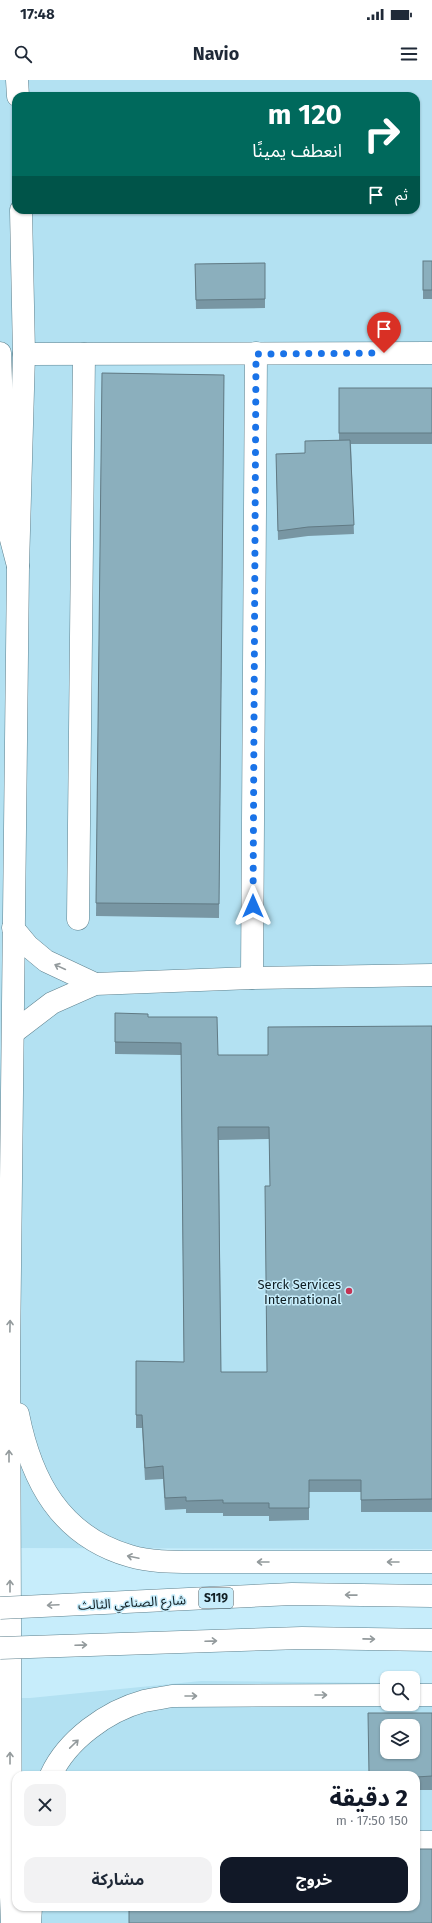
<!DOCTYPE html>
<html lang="ar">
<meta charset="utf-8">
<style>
body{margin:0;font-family:"Fira Sans","Noto Sans Arabic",sans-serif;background:#f2f2f3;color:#1f2937;direction:rtl;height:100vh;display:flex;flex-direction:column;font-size:15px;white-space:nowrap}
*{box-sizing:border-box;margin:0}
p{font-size:13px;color:#747a83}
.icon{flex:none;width:22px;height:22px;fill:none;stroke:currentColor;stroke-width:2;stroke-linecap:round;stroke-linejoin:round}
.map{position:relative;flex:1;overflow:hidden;direction:ltr}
.drawer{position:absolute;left:12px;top:1691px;width:408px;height:140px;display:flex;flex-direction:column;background:#fff;border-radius:12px;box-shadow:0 1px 3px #0004;direction:rtl}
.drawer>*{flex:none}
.guide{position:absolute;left:12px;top:12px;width:408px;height:122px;border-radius:12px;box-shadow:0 1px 3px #0004;direction:rtl;background:#00695c;color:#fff;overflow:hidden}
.buttons{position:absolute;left:380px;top:1591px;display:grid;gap:8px}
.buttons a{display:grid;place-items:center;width:40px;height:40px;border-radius:8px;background:#fff;box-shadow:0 1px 3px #0004;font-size:20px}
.pin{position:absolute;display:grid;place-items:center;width:34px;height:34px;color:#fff;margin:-41px -17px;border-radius:50% 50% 50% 0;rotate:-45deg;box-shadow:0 0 4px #0007}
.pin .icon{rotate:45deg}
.me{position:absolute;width:44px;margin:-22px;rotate:0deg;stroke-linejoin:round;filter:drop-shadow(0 0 3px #0008)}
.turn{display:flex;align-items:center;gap:14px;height:84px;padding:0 12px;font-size:18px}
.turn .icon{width:52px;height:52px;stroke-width:2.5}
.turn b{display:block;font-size:28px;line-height:34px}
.then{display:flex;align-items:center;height:38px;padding:0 12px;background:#0003;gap:8px;font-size:15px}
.round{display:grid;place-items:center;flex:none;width:42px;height:42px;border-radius:12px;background:#f2f2f3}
.head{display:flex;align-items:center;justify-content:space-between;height:68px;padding:0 12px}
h1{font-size:24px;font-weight:700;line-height:30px;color:#111827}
.button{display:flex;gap:8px;margin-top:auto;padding:8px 12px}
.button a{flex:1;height:46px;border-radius:12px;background:#111827;color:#fff;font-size:16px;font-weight:700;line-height:46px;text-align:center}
.button a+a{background:#f2f2f3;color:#1f2937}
.status{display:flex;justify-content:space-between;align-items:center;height:28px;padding:0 20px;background:#fff;direction:ltr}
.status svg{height:11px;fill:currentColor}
header{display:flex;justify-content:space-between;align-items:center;height:52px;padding:0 12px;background:#fff;font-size:18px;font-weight:700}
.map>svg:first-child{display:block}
.built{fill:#b3e1f2;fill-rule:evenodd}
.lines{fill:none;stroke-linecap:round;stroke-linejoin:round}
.minor-casing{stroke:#5e808d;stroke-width:23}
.major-casing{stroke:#5e808d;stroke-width:23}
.highway-casing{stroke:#5e808d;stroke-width:23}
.minor{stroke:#fff;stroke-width:22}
.major{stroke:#fff;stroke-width:22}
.highway{stroke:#fff;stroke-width:22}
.major-bridge-casing{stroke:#5e808d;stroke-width:23;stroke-linecap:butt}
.major-bridge{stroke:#fff;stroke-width:22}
.wall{fill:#7896a3;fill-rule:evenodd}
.building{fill:#8bafbd;stroke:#617a84;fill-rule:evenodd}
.oneway{stroke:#939a9c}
.route{stroke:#1a73e8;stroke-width:7;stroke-dasharray:0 12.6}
.poi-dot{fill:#c43454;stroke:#c7edfb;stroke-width:1.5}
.labels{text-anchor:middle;stroke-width:3;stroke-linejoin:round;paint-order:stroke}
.shield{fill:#c7edfb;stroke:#475c64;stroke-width:1}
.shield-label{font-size:12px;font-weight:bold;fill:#101e23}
.poi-label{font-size:13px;fill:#101e23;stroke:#c7edfb;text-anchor:end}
.street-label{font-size:13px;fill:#101e23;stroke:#c7edfb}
</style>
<div class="status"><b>17:48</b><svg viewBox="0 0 49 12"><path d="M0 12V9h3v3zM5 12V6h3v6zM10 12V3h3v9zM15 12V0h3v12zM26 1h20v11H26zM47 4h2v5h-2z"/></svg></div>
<header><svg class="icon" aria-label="menu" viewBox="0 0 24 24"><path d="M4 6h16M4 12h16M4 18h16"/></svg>Navio<svg class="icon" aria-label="search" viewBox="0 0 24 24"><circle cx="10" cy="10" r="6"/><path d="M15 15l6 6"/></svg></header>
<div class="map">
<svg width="432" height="1843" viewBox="0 0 432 1843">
<rect width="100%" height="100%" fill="#c7edfb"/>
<!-- built -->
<g class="built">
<path d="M0,0H432V1469L0,1468ZM16,16H416V130H16Z"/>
<path d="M201,1601L387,1603V1624H413V1603L432,1604V1843H0V1618H30ZM387,1646H413V1672H387ZM16,1695H416V1827H16Z"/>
</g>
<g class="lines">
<defs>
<g id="minor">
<polyline points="24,274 432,273"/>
<polyline points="78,839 84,274"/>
<polyline points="13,848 28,866 46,881 95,904"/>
<polyline points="252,898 256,273"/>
<polyline points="14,952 52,923 95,904 252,898 432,895"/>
<polyline points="416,1762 432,1762"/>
</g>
<g id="major">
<polyline points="17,0 18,16"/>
<path d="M18,1334C31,1400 60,1456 130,1476C150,1482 172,1482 193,1482H432"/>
<polyline points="413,1615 432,1615"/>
<path d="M51,1695C67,1660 107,1631 144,1621C153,1619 162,1618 172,1616L387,1615"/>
<polyline points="12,1843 11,1817 9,1275 18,486 24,274 21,130"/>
<polyline points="30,1843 31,1827"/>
</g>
<polyline id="highway" points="0,273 5,412 8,448 18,486"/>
</defs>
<!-- minor casing -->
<use href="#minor" class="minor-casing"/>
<!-- major casing -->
<use href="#major" class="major-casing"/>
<!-- highway casing -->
<use href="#highway" class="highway-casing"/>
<!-- minor -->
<use href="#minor" class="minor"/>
<!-- major -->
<use href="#major" class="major"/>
<!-- highway -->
<use href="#highway" class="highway"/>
<defs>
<g id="major-bridge">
<polyline points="0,1528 292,1514 432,1516"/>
<polyline points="0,1568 302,1558 432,1560"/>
</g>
</defs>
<!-- major-bridge casing -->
<use href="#major-bridge" class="major-bridge-casing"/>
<!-- major-bridge -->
<use href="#major-bridge" class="major-bridge"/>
</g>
<!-- wall -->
<g class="wall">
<rect x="423" y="181" width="9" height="38"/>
<polygon points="265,183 265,228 196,229 195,184"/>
<polygon points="102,293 224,295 219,838 96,836"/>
<polygon points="339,308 432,308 432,364 351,364 354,454 308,456 278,460 276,374 305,373 305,361 339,360"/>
<path d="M115,933L148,937L218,975H268L432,946V1432H361V1412H309V1440L269,1441V1436H223V1433H186V1429L165,1430L163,1399L145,1400L142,1348H136V1281L184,1282L181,975L115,974ZM269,1059L270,1106L267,1292H221L219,1060Z"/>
<polygon points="432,1633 432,1710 416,1710 416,1695"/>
</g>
<!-- building -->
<g class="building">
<rect x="423" y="181" width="9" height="29"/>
<polygon points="265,183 265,219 196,220 195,184"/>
<polygon points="102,293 224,295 219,824 96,823"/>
<rect x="339" y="308" width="93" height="45"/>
<polygon points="350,360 354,445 308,447 278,451 276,374 305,373 305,361"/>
<path d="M115,933L148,934V937H217L218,975H268V947L432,946V1419L361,1420V1400H309V1428H269V1423H223V1420L186,1421V1417L165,1418L163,1386L145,1388L142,1335H136V1281L184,1282L181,963L115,962ZM218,1047H269L270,1106H265L267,1292H221Z"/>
<path d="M368,1633H432V1696L416,1697V1695H369ZM387,1646H413V1672H387Z"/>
<polygon points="416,1769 432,1769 432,1843 129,1843 129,1827 416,1827"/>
</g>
<!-- one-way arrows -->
<defs><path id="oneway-shaft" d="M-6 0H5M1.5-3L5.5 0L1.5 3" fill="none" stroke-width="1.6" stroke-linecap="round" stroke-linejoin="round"/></defs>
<g class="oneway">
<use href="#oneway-shaft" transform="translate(60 887) rotate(-155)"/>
<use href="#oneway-shaft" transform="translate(10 1246) rotate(-89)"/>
<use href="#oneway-shaft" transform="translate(9 1376) rotate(-90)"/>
<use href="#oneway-shaft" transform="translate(133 1477) rotate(-168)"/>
<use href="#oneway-shaft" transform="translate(263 1482) rotate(180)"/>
<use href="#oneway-shaft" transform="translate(393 1482) rotate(180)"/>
<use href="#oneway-shaft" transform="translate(10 1506) rotate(-90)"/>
<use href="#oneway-shaft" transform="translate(351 1515) rotate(-179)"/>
<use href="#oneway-shaft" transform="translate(53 1525) rotate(177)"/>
<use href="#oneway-shaft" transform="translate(369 1559) rotate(1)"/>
<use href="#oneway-shaft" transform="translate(211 1561) rotate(-2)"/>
<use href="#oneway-shaft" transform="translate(81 1565) rotate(-2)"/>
<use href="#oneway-shaft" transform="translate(321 1615)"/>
<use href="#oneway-shaft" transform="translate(191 1616)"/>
<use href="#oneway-shaft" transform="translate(74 1664) rotate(-44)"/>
<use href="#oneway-shaft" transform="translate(10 1678) rotate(-90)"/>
</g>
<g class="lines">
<!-- route -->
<polyline class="route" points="253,826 256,274 384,273"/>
</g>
<!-- markers -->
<circle class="poi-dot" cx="349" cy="1211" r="4"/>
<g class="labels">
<!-- shield labels -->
<rect class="shield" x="199" y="1508" width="34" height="20" rx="3"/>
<g class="shield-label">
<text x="216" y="1522">S119</text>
</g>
<!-- poi labels -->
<g class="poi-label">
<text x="341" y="1209">Serck Services<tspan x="341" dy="15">International</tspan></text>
</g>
<!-- street labels -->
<g class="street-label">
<text transform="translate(132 1522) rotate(-3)" y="5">شارع الصناعي الثالث</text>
</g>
</g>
</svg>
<div class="buttons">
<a><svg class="icon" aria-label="search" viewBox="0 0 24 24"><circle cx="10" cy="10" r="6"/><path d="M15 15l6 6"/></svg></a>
<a><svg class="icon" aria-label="layers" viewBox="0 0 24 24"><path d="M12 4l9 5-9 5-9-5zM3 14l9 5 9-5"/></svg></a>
</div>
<div class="pin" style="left:384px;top:273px;background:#d93025"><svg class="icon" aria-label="arrive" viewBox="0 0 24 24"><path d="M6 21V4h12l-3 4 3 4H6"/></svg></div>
<svg class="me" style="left:253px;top:826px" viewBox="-20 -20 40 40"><path d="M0-17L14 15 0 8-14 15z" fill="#1a73e8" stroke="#fff" stroke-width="4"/></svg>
<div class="guide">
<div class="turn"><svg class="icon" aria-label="right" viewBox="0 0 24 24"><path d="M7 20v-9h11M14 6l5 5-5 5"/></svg><div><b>120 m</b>انعطف يمينًا</div></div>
<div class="then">ثم<svg class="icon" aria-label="arrive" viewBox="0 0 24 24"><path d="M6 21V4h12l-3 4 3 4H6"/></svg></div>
</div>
<section class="drawer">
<div class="head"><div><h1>2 دقيقة</h1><p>150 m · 17:50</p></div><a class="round"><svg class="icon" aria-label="close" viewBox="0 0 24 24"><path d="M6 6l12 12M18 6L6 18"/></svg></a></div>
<div class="button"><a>خروج</a><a>مشاركة</a></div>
</section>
</div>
